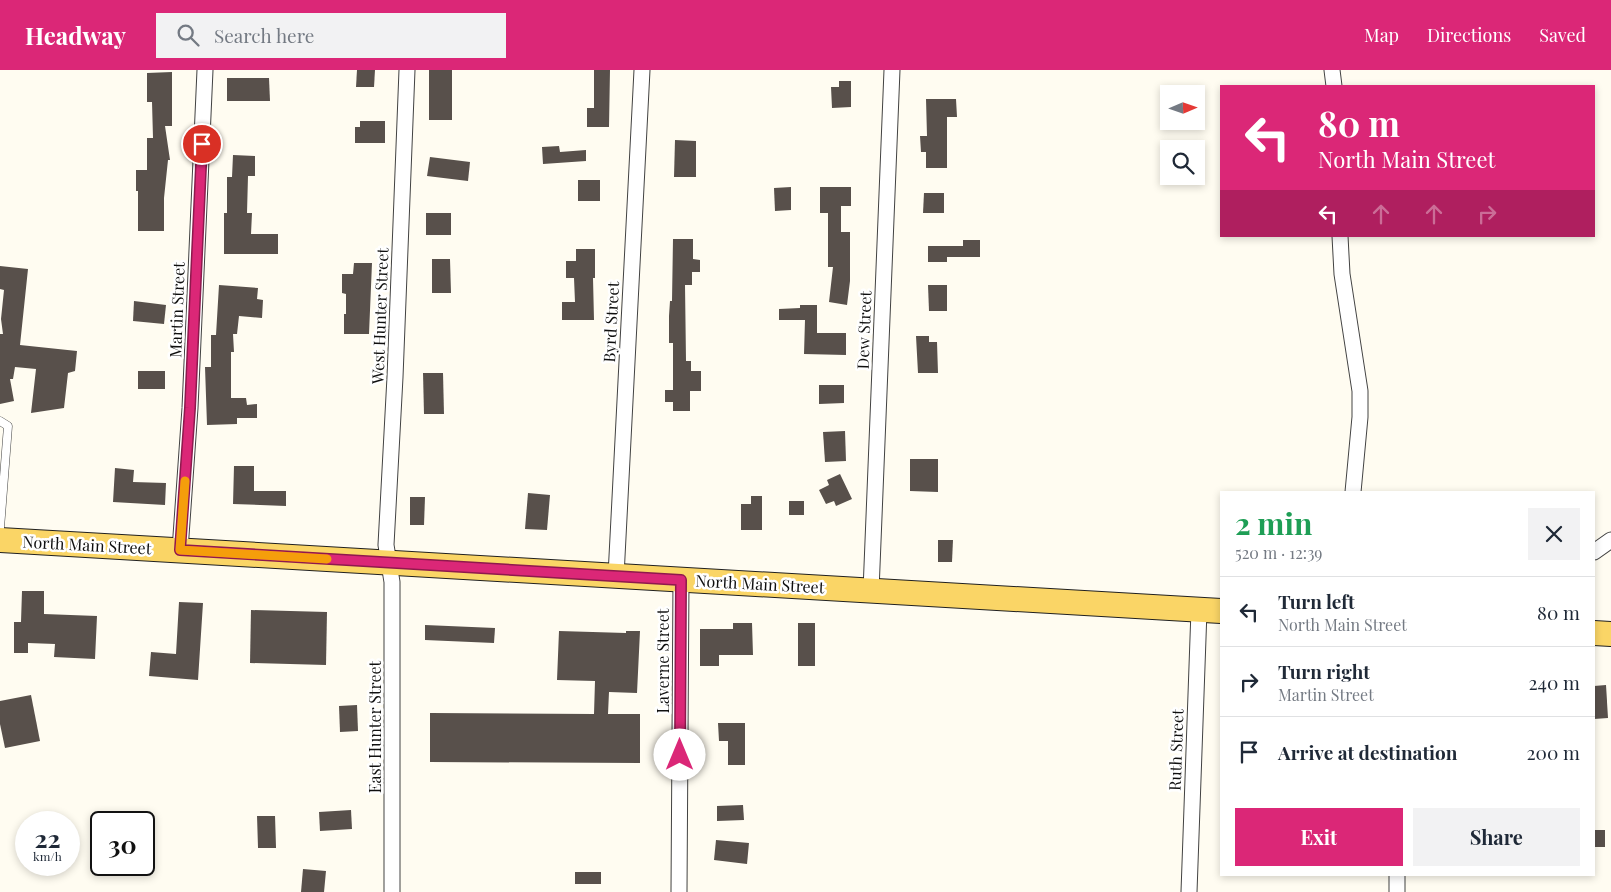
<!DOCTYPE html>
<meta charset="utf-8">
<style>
body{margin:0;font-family:"Playfair Display",serif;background:#f2f2f3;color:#1f2937;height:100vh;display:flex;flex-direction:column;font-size:19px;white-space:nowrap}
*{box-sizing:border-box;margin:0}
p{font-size:16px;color:#747a83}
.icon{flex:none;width:28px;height:28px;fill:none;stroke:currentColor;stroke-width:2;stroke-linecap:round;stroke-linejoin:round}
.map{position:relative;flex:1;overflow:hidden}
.sheet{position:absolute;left:1220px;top:421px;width:375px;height:385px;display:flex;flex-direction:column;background:#fff;border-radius:0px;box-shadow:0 2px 8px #0003}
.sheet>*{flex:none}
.banner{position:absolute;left:1220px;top:15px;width:375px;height:152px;border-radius:0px;box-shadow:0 2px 8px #0003;background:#db2777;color:#fff;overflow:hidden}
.needle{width:32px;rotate:88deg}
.tools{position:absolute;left:1160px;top:15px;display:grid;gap:10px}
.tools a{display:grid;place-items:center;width:45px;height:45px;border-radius:0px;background:#fff;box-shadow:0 2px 8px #0003;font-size:25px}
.speed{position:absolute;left:15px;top:741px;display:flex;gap:10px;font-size:25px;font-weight:700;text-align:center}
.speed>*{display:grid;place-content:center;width:65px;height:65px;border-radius:50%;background:#fff;box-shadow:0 2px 8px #0003;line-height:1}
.speed small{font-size:12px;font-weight:400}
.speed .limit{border:2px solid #111;border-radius:8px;background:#fff;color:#111}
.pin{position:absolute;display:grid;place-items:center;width:42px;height:42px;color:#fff;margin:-21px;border:2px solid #fff;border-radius:50%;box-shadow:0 1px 5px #0007}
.me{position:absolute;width:55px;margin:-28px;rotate:0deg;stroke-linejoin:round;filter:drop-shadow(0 0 4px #0008)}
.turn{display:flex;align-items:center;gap:18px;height:105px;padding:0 15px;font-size:22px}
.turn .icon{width:65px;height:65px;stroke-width:2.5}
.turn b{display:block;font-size:35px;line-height:42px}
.lanes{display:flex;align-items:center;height:48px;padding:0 15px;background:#0003;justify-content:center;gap:25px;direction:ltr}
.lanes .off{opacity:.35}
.round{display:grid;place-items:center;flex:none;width:52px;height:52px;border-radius:0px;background:#f2f2f3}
.overview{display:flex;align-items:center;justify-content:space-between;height:85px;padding:0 15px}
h1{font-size:30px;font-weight:700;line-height:38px;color:#1e9e55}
.cta{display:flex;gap:10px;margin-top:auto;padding:10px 15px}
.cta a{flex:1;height:58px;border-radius:0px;background:#db2777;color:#fff;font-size:20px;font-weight:700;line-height:58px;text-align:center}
.cta a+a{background:#f2f2f3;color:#1f2937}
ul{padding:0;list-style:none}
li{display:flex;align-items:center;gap:15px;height:70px;padding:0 15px;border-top:1px solid #e0e1e3}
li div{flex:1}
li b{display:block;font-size:19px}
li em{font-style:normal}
header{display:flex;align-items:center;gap:30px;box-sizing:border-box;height:70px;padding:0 25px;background:#db2777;color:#fff}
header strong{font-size:24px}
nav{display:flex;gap:28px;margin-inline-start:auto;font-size:18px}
.search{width:350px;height:45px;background:#f2f2f3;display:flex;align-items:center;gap:12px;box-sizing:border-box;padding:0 18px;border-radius:0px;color:#747a83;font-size:19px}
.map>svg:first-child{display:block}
.building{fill:#58504b}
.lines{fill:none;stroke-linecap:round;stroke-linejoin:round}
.service-casing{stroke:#424242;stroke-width:9}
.minor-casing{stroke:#424242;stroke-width:17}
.primary-casing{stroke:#202020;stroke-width:26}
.service{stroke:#fff;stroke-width:8}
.minor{stroke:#fff;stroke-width:15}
.primary{stroke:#fad566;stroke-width:24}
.route-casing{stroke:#8e194d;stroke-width:12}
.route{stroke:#db2777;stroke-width:9}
.slow{stroke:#f59e0b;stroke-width:9}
.labels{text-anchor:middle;stroke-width:5;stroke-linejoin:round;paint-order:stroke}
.street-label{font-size:16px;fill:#0f0f0f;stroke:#fff}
</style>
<header>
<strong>Headway</strong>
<div class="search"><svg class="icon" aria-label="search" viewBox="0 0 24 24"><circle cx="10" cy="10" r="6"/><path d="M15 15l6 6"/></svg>Search here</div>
<nav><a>Map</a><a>Directions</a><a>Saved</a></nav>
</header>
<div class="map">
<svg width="1611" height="822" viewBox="0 0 1611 822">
<rect width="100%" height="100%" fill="#fffcf1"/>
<!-- building -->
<g class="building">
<polygon points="357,0 375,0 374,17 356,17"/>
<rect x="429" y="0" width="23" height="50"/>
<polygon points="594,0 610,0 609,57 587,57 587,38 594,38"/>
<polygon points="172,2 172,56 165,56 170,90 168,90 164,128 164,161 138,161 138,121 136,121 136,100 147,100 147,68 153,68 152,32 147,32 147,3"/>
<polygon points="227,8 269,8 270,31 227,31"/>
<polygon points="839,11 851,11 851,37 832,38 831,17 839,17"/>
<polygon points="926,29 956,29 957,47 947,47 947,98 926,98 926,82 921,82 920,66 927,66"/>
<polygon points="360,51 385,51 385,73 355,73 355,57 360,57"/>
<polygon points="675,70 696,71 696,107 674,107"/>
<polygon points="559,76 560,82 586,80 586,91 543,94 542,77"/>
<polygon points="233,85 255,86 255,106 248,106 247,143 252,143 251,164 278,164 278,184 224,184 224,143 227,143 227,107 232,107"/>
<polygon points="430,87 470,92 468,111 427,106"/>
<rect x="578" y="110" width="22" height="21"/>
<polygon points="791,117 791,140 775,141 774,118"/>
<polygon points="820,117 851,117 851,136 841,136 841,162 850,162 850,211 847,235 829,232 833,197 828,197 828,143 820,143"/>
<polygon points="924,123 944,123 944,143 923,143"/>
<rect x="426" y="143" width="25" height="22"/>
<polygon points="673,169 693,169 693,189 700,190 700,202 692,202 692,215 685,215 686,291 691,291 691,301 701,301 701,321 690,321 690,341 673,341 673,332 665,332 665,320 673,320 673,273 669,273 669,246 670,231 672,231"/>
<polygon points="963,170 980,170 980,187 947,187 947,192 928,192 928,176 963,176"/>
<polygon points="576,179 595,179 595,208 593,208 594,250 562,250 562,232 575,232 574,208 566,208 566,191 576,191"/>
<polygon points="432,189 450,189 451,223 432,223"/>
<polygon points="354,193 372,193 369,264 344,264 344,244 346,244 346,224 342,223 342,204 353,204"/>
<polygon points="0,196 28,199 20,275 77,281 75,301 68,303 64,338 31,343 36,299 15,297 13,309 10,309 14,331 0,334 0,264 3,264 1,249 4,220 0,219"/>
<polygon points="219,215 258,218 257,229 263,230 262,248 239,246 237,264 233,264 234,282 231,282 231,328 246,328 247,335 257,334 257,348 237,348 237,354 207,355 205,297 211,297 211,265 216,265"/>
<polygon points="928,215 947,215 947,241 929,241"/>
<polygon points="134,231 166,235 164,254 133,251"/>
<polygon points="800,235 817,235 817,263 846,263 846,285 804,284 805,250 779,250 779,239 800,238"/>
<polygon points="916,266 929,266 929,272 937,272 938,303 918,303"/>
<rect x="138" y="301" width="27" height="18"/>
<polygon points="423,303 443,303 444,344 424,344"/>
<polygon points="819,315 844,315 844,333 819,334"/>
<polygon points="845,361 846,391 825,392 823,362"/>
<polygon points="910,389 938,389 938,422 910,421"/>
<polygon points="234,396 254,396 254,421 286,421 286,436 233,434"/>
<polygon points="115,398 134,400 133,412 166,413 165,435 113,432"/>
<polygon points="840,404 852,429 836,436 834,431 826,434 819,420 829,415 827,410"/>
<polygon points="528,423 550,425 547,460 525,459"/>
<polygon points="751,426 762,426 762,460 741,460 741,434 751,434"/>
<polygon points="410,427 425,427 424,455 410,455"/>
<rect x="789" y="431" width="15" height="14"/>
<polygon points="938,470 953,470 952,492 938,492"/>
<polygon points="22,521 44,521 44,544 97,546 95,589 54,587 55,574 28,573 28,583 14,583 14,552 21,552"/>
<polygon points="179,532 203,533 198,610 149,606 151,582 176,584"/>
<polygon points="251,540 327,542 326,595 250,593"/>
<polygon points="733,553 752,553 753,585 719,585 719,596 700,596 700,559 733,559"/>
<rect x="798" y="553" width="17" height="43"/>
<polygon points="425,555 495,558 494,573 425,570"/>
<polygon points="559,561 626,563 626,561 640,561 637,623 609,622 608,644 640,644 640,693 430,692 430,643 594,644 595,611 557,610"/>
<polygon points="1606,615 1608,648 1594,649 1594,616"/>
<polygon points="31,625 40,671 5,678 0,654 0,631"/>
<polygon points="357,635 358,661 340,662 339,636"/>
<polygon points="718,653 745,653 745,695 728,695 728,671 719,671"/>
<polygon points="743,735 744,750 717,751 717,736"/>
<polygon points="351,740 352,759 320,761 319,742"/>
<polygon points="257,746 275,746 276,778 258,778"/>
<rect x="1594" y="760" width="11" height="17"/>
<polygon points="716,770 749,773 747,794 714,790"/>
<polygon points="303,799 326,801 324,822 301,822"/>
<rect x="575" y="802" width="26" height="12"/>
</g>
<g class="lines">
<defs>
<polyline id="service" points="0,351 8,356 0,458"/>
<g id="minor">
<polyline points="1332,0 1334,16"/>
<polyline points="1340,166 1342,204 1360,321 1360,347 1353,422"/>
<polyline points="180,480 190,338 205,0"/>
<polyline points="1594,482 1611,470"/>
<polyline points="616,506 642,0"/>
<polyline points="871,521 892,0"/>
<polyline points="1397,805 1397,822"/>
<polyline points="392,822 392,512 386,475 395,307 407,0"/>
<polyline points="679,822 681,510"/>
<polyline points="1189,822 1199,540"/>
</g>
<g id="primary">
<polyline points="0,470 1221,541"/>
<polyline points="1594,563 1611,564"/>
</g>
</defs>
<!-- service casing -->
<use href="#service" class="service-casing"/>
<!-- minor casing -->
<use href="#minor" class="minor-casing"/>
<!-- primary casing -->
<use href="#primary" class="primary-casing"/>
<!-- service -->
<use href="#service" class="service"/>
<!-- minor -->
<use href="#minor" class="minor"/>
<!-- primary -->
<use href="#primary" class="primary"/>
</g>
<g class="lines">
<defs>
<polyline id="route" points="202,74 190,338 180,480 681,510 680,685"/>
</defs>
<!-- route casing -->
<use href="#route" class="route-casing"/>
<!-- route -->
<use href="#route" class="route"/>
<!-- slow -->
<polyline class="slow" points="185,411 180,480 327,489"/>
</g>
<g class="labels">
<!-- street labels -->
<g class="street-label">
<text transform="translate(177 240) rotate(-88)" y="6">Martin Street</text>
<text transform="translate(380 246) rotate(-88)" y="6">West Hunter Street</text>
<text transform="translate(611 252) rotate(-87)" y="6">Byrd Street</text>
<text transform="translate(864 260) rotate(-88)" y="6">Dew Street</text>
<text transform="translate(87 475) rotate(3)" y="6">North Main Street</text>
<text transform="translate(760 514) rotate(3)" y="6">North Main Street</text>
<text transform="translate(663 591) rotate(-90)" y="6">Laverne Street</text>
<text transform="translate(375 657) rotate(-90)" y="6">East Hunter Street</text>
<text transform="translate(1176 680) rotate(-88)" y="6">Ruth Street</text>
</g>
</g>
</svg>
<div class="tools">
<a><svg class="needle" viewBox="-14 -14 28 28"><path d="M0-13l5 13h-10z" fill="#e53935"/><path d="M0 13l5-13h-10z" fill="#747a83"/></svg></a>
<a><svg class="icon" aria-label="search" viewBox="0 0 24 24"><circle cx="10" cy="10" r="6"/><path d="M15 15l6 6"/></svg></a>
</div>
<div class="speed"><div>22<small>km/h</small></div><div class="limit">30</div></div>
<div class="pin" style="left:202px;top:74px;background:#d93025"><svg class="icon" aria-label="arrive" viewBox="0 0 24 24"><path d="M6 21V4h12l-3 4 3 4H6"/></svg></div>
<svg class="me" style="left:680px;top:685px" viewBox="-20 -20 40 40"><circle r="19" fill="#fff"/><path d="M0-13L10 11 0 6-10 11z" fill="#db2777"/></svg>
<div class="banner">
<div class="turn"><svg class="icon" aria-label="left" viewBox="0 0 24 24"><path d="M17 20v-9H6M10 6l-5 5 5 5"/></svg><div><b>80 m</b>North Main Street</div></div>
<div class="lanes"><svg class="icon" aria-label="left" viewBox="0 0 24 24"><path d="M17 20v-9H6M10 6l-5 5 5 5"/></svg><svg class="icon off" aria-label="ahead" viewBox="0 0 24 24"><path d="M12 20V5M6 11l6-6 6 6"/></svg><svg class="icon off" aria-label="ahead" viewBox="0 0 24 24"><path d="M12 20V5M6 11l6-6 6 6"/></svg><svg class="icon off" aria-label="right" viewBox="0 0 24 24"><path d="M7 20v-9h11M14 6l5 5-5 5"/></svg></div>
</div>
<section class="sheet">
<div class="overview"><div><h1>2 min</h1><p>520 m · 12:39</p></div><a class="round"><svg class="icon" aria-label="close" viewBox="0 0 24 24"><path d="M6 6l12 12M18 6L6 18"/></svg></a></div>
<ul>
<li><svg class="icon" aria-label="left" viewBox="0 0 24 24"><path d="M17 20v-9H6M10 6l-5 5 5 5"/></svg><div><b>Turn left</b><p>North Main Street</p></div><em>80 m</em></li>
<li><svg class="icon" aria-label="right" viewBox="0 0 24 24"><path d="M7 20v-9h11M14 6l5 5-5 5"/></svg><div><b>Turn right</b><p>Martin Street</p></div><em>240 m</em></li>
<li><svg class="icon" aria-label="arrive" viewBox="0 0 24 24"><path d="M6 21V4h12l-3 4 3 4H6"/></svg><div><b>Arrive at destination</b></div><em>200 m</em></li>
</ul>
<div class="cta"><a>Exit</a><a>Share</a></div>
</section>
</div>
